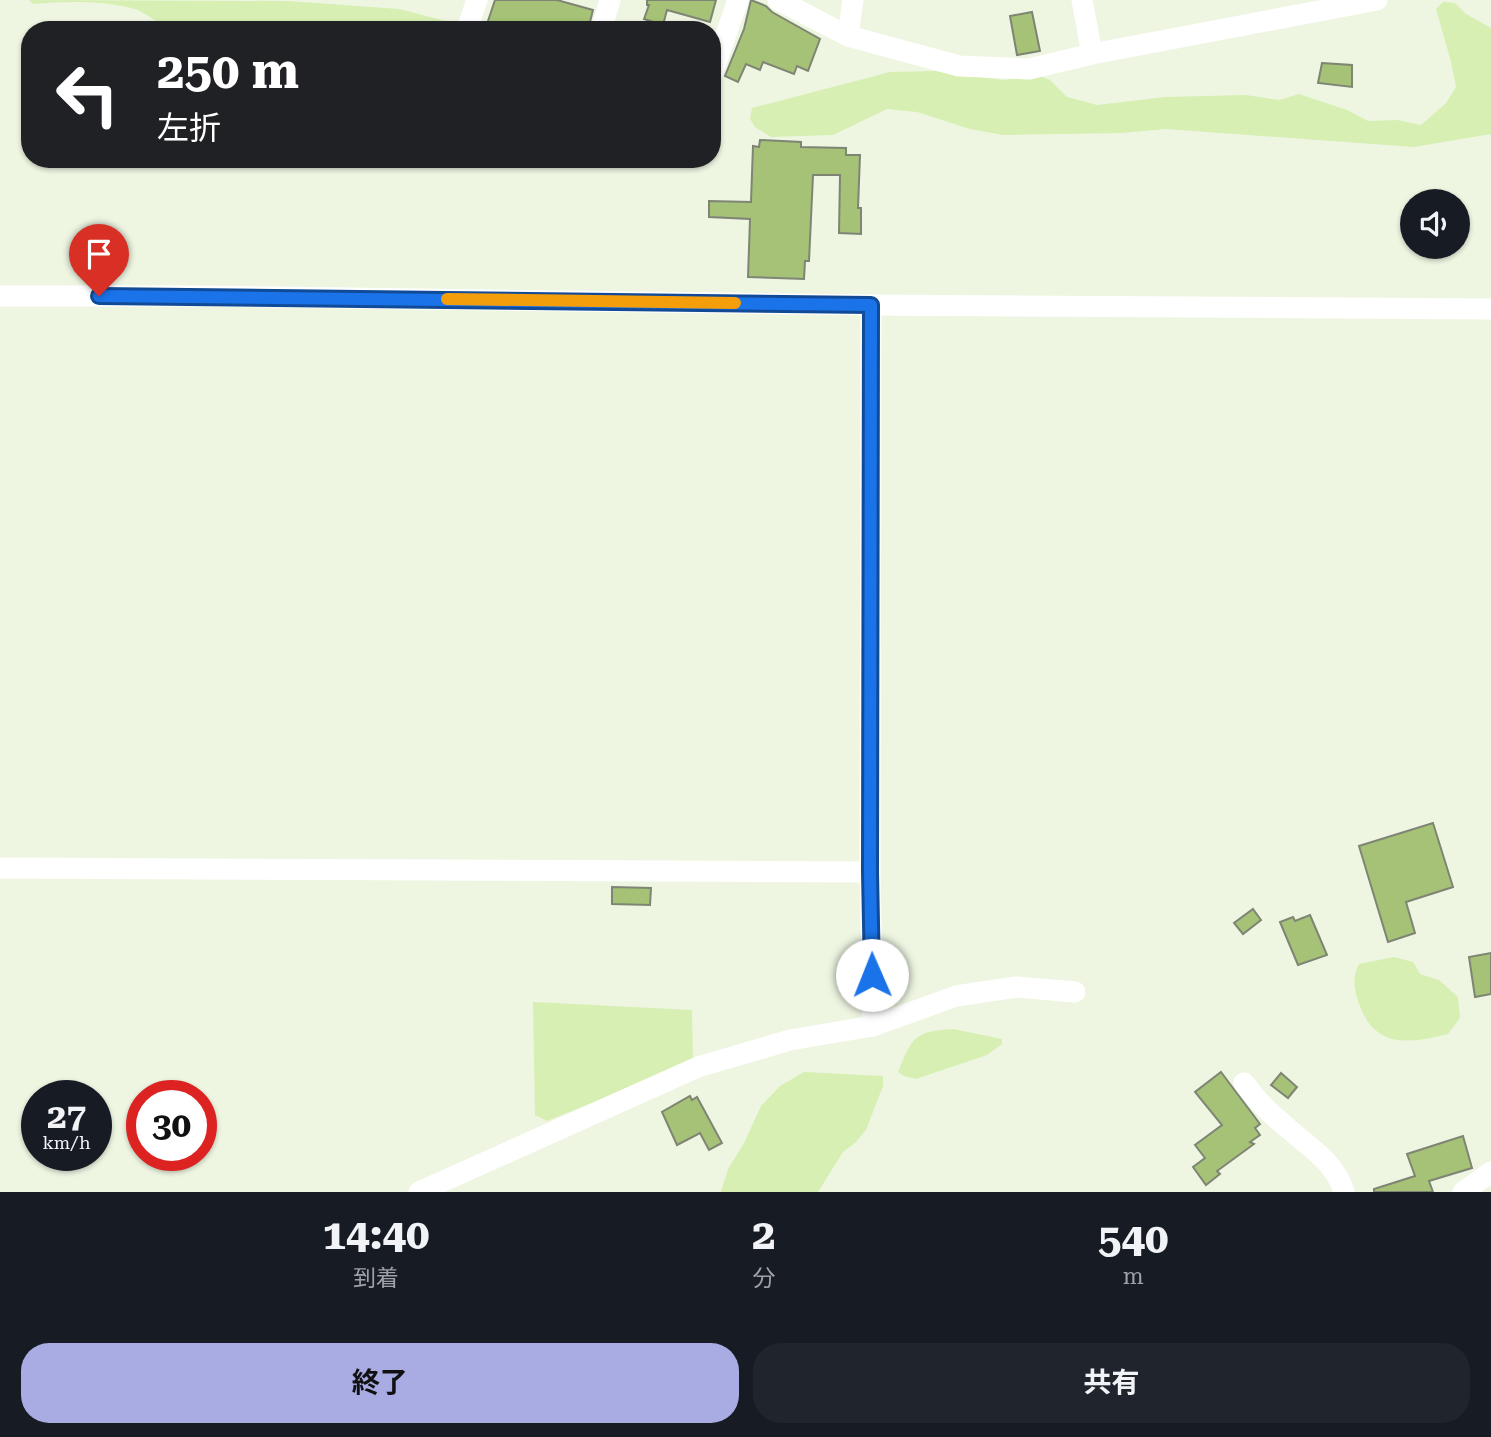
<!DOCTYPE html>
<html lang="ja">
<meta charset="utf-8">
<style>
body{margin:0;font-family:"Roboto Serif","Noto Sans JP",serif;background:#20242c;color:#f1f3f6;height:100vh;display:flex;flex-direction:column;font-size:26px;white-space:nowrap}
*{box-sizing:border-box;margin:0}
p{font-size:23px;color:#9ea1a6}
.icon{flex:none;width:38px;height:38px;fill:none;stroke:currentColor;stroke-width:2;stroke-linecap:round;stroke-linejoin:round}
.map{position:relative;height:1192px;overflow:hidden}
.panel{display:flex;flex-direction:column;background:#171b24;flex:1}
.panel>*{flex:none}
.banner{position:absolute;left:21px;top:21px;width:700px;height:147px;border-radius:28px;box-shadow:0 2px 5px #0004;background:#202124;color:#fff;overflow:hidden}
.tools{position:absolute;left:1400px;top:189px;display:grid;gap:14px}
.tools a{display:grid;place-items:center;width:70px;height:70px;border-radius:50%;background:#171b24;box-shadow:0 2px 5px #0004;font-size:35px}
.speed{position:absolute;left:21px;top:1080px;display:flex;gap:14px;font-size:35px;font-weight:700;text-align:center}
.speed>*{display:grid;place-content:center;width:91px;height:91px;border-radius:50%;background:#171b24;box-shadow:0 2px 5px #0004;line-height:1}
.speed small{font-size:18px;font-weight:400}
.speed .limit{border:10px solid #d22;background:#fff;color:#111}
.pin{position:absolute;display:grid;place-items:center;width:60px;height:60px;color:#fff;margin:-72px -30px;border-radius:50% 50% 50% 0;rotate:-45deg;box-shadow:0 0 7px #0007}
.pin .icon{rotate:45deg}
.me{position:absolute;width:77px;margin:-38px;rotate:359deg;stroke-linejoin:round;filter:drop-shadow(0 0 5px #0008)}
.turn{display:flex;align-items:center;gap:24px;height:147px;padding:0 21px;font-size:32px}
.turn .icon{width:91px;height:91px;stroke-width:2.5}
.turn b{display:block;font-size:49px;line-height:60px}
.eta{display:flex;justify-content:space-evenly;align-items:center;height:119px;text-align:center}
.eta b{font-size:42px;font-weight:700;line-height:49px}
.primary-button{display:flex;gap:14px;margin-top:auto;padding:14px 21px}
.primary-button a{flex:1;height:80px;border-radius:28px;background:#a8ace3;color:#111;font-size:28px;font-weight:700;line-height:80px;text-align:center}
.primary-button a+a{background:#20242c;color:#f1f3f6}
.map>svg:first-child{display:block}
.green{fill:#d7efb3}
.building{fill:#a6c276;stroke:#7e8574;stroke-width:2}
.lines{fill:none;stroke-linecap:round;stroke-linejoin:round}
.minor{stroke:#fff;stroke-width:21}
.route-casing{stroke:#114b97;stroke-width:18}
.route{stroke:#1a73e8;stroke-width:12}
.slow{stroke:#f59e0b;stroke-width:12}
</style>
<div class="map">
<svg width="1491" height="1192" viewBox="0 0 1491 1192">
<rect width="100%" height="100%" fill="#eef6e2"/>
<!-- green -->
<g class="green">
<path d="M29,0L288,1L399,9L454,23L460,30H171C160,23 149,16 138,10C107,0 66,1 33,4Z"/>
<polygon points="1443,2 1455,3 1466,14 1491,28 1491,134 1414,147 1166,129 1122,133 1003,135 970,129 917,112 887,109 833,135 771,137 755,127 750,119 752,108 890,72 936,71 1004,80 1037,75 1050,80 1067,97 1097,105 1165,97 1246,95 1279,100 1299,94 1347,110 1368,121 1397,120 1421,125 1446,103 1456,87 1451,62 1436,9"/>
<polygon points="494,159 627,159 627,163 617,165 553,167"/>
<path d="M1394,957L1413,962L1420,974L1439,980L1458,997L1460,1018L1448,1034C1407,1044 1374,1049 1358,1001C1354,988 1352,977 1359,964Z"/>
<polygon points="533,1002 692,1010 693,1062 547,1121 535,1115"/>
<path d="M953,1029L1002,1039V1044L987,1055L916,1079L904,1076L898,1072C912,1037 915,1031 953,1029Z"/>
<polygon points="804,1072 883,1076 883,1086 866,1130 855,1143 843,1152 818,1192 721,1192 728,1169 744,1143 761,1106 780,1086"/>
</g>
<!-- building -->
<g class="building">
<polygon points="495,0 557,0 593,10 588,30 485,30"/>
<polygon points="647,0 716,0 710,22 667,10 663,25 644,19 649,5 647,5"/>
<polygon points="751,0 766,6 772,12 820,39 808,71 797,66 794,74 763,62 760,70 746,64 738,82 725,76 744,29"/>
<polygon points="1032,12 1040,51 1017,55 1010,16"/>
<polygon points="1322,63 1352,65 1352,87 1318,83"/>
<polygon points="760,140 801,142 801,147 846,148 846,155 860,155 858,208 861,208 861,234 839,233 840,175 813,175 809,261 805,261 804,279 748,277 750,219 709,217 709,201 751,202 753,146 759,147"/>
<polygon points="1433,823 1453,887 1406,902 1415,933 1388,942 1359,846"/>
<polygon points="612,887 651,888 650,905 612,904"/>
<polygon points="1253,909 1261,920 1243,934 1234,923"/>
<polygon points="1310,915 1327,955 1298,965 1280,922 1293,917 1295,921"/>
<polygon points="1491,953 1491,994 1475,997 1469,957"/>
<polygon points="1221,1072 1260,1124 1255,1128 1260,1135 1250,1142 1254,1144 1217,1171 1220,1174 1206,1185 1193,1167 1205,1158 1195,1145 1222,1125 1195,1092"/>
<polygon points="1281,1073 1297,1087 1288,1098 1271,1085"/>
<polygon points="690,1096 692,1100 697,1097 722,1143 709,1150 700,1133 677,1145 662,1112"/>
<polygon points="1463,1136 1472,1168 1429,1181 1433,1192 1374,1192 1374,1189 1415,1176 1407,1154"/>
</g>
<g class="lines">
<!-- minor -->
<g class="minor">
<polyline points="778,0 848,36 959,66 1029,69 1092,54 1377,0"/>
<polyline points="1082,0 1092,54"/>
<polyline points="467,29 477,0"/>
<polyline points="601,30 610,0"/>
<polyline points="848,36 853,0"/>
<polyline points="712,74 738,0"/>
<polyline points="0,296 197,296 871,305 1491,309"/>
<polyline points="871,305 870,872 873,1026"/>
<polyline points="0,868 870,872"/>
<path d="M1244,1083C1255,1098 1267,1111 1282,1123C1304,1144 1335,1160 1344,1192"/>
<polyline points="419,1192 698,1067 790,1040 873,1026 956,996 1016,987 1075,992"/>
<polyline points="1463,1192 1491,1172"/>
</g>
</g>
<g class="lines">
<defs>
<polyline id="route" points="99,296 871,305 870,872 872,975"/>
</defs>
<!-- route casing -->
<use href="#route" class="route-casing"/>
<!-- route -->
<use href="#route" class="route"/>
<!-- slow -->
<polyline class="slow" points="447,299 735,303"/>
</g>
</svg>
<div class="tools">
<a><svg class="icon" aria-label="sound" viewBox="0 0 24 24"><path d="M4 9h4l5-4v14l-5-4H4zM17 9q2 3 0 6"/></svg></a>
</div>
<div class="speed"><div>27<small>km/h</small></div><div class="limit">30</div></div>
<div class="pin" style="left:99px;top:296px;background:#d93025"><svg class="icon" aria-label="arrive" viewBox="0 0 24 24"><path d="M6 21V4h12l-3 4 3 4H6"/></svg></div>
<svg class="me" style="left:872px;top:975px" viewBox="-20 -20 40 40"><circle r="19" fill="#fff"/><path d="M0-13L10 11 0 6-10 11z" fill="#1a73e8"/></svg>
<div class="banner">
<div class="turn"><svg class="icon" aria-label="left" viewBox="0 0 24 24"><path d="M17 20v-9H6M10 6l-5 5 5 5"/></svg><div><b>250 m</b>左折</div></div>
</div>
</div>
<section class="panel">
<div class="eta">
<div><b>14:40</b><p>到着</p></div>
<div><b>2</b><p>分</p></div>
<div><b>540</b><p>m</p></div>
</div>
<div class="primary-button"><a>終了</a><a>共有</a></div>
</section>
